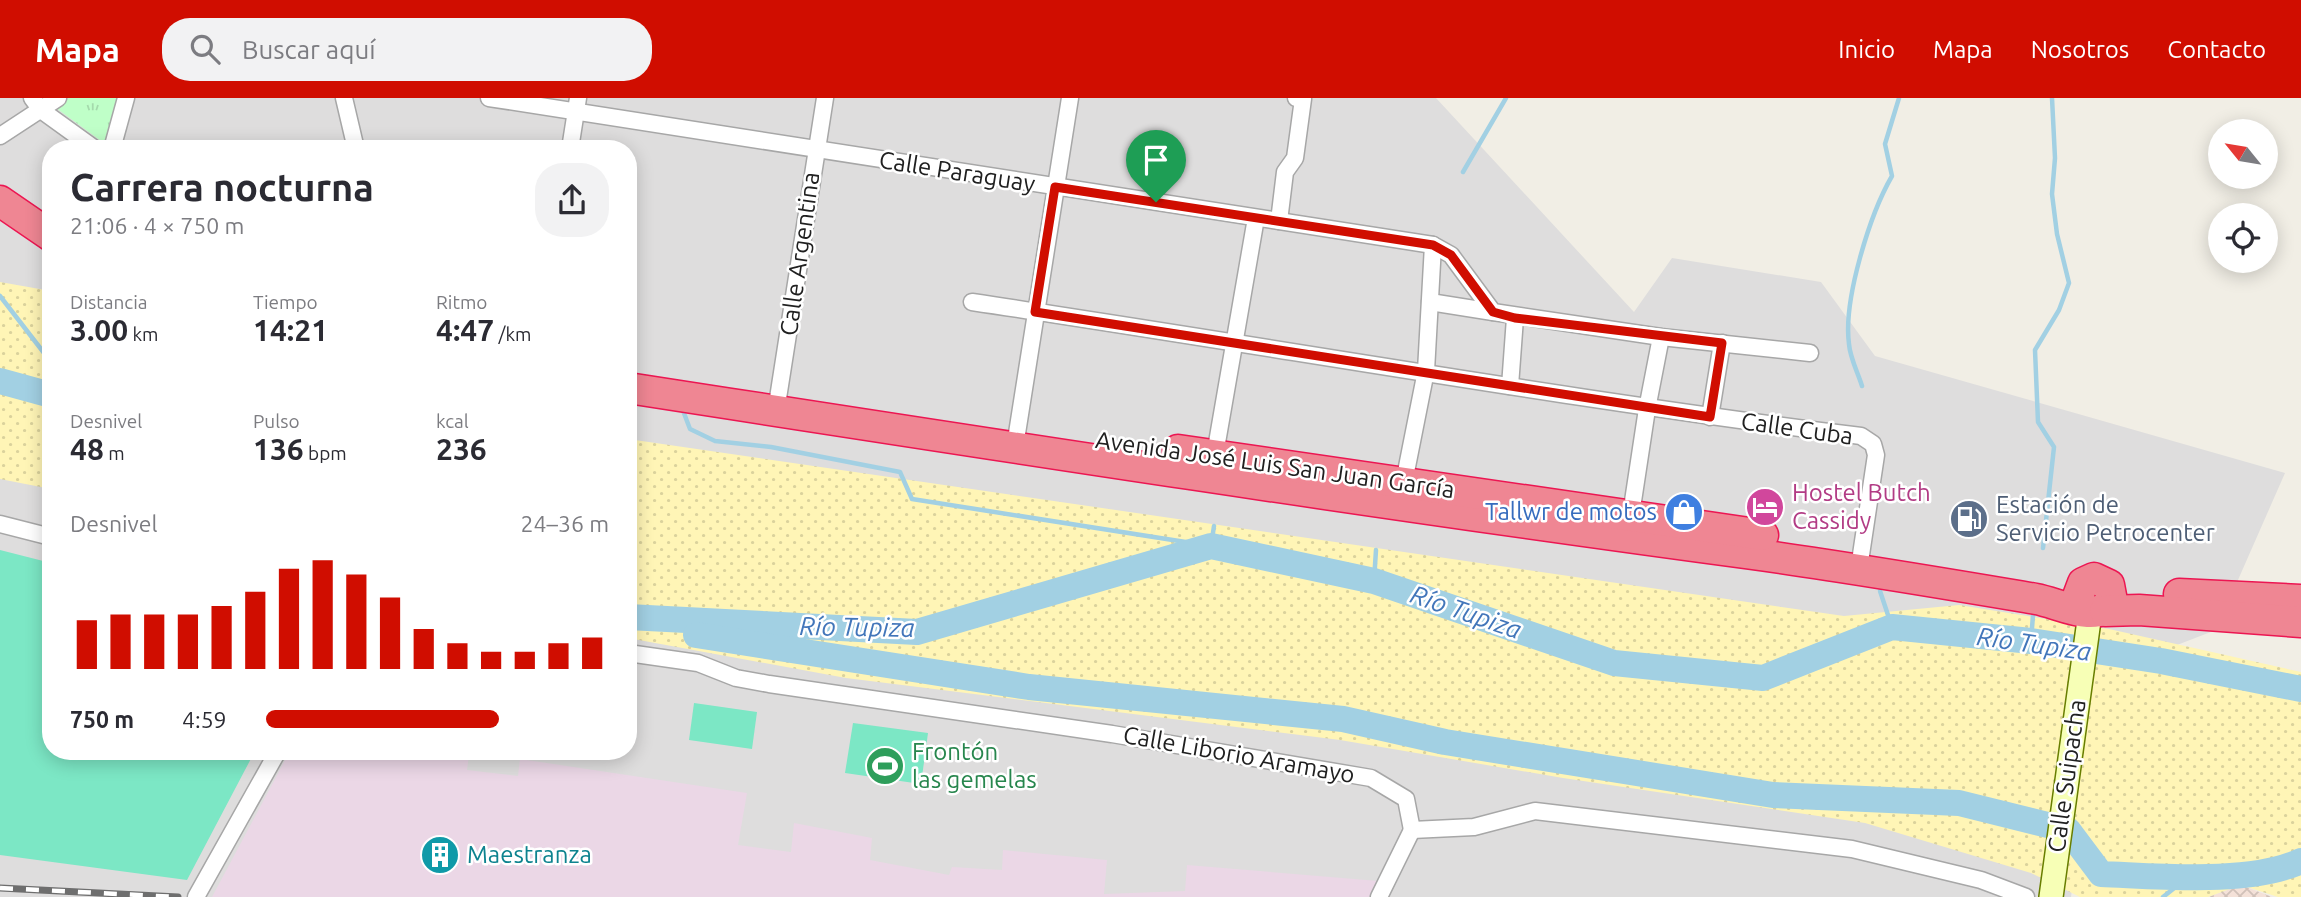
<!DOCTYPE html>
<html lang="es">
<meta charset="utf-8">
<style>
:root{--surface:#fff;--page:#f2f2f3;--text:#2b2b33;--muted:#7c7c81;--accent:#d00d00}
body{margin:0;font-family:Ubuntu,sans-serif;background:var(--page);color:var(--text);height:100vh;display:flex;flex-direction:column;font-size:26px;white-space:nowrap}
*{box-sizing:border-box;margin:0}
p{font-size:23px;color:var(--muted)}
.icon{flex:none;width:38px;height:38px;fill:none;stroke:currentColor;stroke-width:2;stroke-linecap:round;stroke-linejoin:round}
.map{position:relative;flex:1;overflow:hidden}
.details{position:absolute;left:42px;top:42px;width:595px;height:620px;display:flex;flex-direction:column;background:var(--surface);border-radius:28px;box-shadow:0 4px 18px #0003}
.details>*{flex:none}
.needle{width:46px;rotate:300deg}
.tools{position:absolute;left:2208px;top:21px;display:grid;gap:14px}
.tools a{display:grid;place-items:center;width:70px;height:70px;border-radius:50%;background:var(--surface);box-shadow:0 4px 18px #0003;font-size:35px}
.pin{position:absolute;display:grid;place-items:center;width:60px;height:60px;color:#fff;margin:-72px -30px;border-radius:50% 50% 50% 0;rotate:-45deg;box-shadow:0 0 7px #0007}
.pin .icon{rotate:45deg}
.round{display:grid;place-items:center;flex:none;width:74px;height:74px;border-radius:28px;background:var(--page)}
.summary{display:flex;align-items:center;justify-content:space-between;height:119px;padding:0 28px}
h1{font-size:38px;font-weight:600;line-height:52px}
.metrics{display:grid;grid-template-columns:repeat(3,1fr);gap:10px;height:119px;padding:7px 28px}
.metrics div{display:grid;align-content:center}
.metrics b{font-size:30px;font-weight:600}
.metrics small{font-size:19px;font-weight:400}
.metrics p{font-size:19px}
.chart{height:196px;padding:14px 28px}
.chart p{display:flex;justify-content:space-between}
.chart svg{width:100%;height:126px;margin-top:7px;stroke:var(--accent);stroke-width:6}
ul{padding:0 28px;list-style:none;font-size:23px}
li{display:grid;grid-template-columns:112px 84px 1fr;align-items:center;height:52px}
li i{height:18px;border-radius:9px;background:var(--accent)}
header{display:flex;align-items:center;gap:42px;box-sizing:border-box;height:98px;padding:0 35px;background:var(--accent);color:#fff}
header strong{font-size:33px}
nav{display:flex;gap:38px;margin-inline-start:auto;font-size:24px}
.search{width:490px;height:63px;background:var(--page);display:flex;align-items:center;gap:18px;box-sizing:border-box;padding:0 24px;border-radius:28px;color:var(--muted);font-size:26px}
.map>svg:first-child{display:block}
.residential{fill:#dedddd;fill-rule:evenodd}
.industrial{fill:#ebd7e6}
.military{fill:url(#military-cross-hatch)}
.sand{fill:url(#sand-dots)}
.park{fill:url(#park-tufts)}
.pitch{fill:#7ce7c5}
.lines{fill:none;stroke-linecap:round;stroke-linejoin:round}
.stream{stroke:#a2d0e3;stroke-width:4.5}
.river{stroke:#a2d0e3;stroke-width:26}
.street-casing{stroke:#a7a7a7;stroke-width:19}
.secondary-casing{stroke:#687e00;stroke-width:26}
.highway-casing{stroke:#ec1652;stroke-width:33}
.street{stroke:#fff;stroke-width:16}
.secondary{stroke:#f7ffb6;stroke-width:23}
.highway{stroke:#ef8693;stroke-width:30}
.rail-casing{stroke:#6e6e6e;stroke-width:7}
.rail{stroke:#fff;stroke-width:4.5;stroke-dasharray:13;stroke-linecap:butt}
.route-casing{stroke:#fff;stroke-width:14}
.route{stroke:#d00d00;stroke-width:9}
.labels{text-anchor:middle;stroke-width:5;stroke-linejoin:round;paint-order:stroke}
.street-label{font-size:24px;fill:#202020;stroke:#fff}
.hotel-label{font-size:24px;fill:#b23c85;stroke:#fff;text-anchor:start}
.service-label{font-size:24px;fill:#4e5e75;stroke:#fff;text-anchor:start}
.shop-label{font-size:24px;fill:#366cbe;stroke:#fff;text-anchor:end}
.leisure-label{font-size:24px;fill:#27864d;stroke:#fff;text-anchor:start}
.culture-label{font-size:24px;fill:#0d838f;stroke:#fff;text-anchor:start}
.water-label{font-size:26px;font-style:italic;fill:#4276ba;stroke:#fff}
</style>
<header>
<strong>Mapa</strong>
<div class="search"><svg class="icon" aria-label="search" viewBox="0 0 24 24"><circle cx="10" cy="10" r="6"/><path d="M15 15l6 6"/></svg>Buscar aquí</div>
<nav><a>Inicio</a><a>Mapa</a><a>Nosotros</a><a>Contacto</a></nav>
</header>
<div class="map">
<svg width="2301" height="799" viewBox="0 0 2301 799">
<defs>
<pattern id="military-cross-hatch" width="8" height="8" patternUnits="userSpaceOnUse" patternTransform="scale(1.75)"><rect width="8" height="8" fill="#f4e1d8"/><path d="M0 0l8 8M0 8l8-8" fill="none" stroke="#d1c1b9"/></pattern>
<pattern id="sand-dots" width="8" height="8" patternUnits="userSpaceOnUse" patternTransform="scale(1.75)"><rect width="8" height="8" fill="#fff5b6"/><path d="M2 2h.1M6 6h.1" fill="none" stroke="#dad29c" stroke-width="1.8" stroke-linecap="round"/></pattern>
<pattern id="park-tufts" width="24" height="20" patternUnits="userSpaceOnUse" patternTransform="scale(1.75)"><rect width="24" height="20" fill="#bfffc8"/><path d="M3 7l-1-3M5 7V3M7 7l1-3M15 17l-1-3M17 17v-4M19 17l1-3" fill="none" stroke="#a4daac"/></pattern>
</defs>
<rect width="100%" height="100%" fill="#f1eee5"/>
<path class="residential" d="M0 0H1436L1634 214 1672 160 1821 184 1875 258 2285 375 2216 532 2099 577 2071 799H0ZM51 51H628V653H51Z"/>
<polygon class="industrial" points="290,653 424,653 469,658 467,672 518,678 520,661 747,695 738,747 791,754 794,725 872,740 870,762 949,777 952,769 1002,772 1003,752 1107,762 1104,796 1185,793 1187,767 1378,783 1369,799 212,799"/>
<polygon class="military" points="2241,787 2272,799 2208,799"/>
<g class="sand">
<polygon points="0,184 51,193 51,391 0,381"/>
<polygon points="628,341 1844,518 1959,507 2109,531 2301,574 2301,799 2278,799 2241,787 2208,799 2080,799 2031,775 1865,725 1563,680 1340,642 846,580 628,540"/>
</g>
<polygon class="park" points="69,0 119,0 105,46 56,10"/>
<g class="pitch">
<polygon points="0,452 51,465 51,653 255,653 187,782 0,757"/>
<polygon points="694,605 757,614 752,651 689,642"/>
<polygon points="853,625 928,635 921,686 845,675"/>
</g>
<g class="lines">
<g class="stream">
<polyline points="1463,74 1506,0"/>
<polyline points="0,198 51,264"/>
<path d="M1862 288C1858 275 1850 260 1849 246 1843 202 1870 116 1892 78L1885 46 1899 0"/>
<polyline points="682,310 690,331 715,343 771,349 900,374 912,401 1211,448 1214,428"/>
<polyline points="2043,450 2054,349 2038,324 2035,252 2059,212 2069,185 2057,136 2052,96 2055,60 2052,0"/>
<polyline points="1374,483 1376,452"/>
<polyline points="1880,493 1892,529"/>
<polyline points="2031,543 2033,517"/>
<polyline points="2163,799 2187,780"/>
</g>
<g class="river">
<polyline points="0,283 51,297"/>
<polyline points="628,519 917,534 1211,448 1374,483 1614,565 1763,580 1892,529 2031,543 2161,563 2301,591"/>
<path d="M696 537 1029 589 1343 621 1445 644 1773 697 1959 705 2068 732 2101 776C2158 778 2250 787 2301 763"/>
</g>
<defs>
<g id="street">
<polyline points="32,0 41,12 95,51"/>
<polyline points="344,0 356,51"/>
<polyline points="489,0 1433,147 1451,157 1493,214 1661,239 1810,255"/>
<polyline points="0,38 58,0"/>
<polyline points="112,51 126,0"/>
<polyline points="570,51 578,0"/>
<polyline points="1279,123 1285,74 1295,60 1303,1 1296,0"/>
<path d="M972 204C1269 248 1564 301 1861 338L1873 346 1876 357 1859 470"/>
<polyline points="1430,204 1493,214"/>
<polyline points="1510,288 1515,220"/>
<polyline points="776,313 825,0"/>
<polyline points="1710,319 1722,245"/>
<polyline points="1015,348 1070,0"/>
<polyline points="1214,362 1256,120"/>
<polyline points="1403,389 1426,273 1433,147"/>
<polyline points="1630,423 1647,311 1661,239"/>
<polyline points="0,426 51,439"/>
<polyline points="628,555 698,565 736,580 769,586 1112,636 1371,680 1406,701 1412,732 1474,729 1535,713 1852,751 1981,782 2026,799"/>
<polyline points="196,799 278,653"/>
<polyline points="1379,799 1412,732"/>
</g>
<polyline id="secondary" points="2051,799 2090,515"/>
<g id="highway">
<polyline points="0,103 51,138"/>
<path d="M628 290C1002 348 1377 406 1752 456 1847 469 1941 485 2036 501 2059 505 2097 527 2112 503L2109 487 2094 480 2083 485 2077 501 2083 511"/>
<polyline points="1178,352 1763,437"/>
<polyline points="2179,496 2301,502"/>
<polyline points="2105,513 2139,512 2301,524"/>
</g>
</defs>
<use href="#street" class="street-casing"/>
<use href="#secondary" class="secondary-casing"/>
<use href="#highway" class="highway-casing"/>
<use href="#street" class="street"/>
<use href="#secondary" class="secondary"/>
<use href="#highway" class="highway"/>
<defs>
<polyline id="rail" points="0,790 178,799"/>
</defs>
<use href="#rail" class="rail-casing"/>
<use href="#rail" class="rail"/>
</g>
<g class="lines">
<defs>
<polygon id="route" points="1055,89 1433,147 1451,157 1493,214 1515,220 1722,245 1710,319 1035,214"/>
</defs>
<use href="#route" class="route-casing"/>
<use href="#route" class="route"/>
</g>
<defs>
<symbol id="hotel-disc" viewBox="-11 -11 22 22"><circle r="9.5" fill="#d1479c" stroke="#fff"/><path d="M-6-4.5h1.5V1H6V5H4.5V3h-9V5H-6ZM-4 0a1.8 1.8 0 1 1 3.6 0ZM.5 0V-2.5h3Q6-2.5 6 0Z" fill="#fff"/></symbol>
<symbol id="shop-disc" viewBox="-11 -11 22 22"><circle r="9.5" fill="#3f7fe0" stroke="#fff"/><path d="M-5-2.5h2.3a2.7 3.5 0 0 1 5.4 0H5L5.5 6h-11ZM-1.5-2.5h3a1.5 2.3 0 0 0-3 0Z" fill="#fff"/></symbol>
<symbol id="fuel-disc" viewBox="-11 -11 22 22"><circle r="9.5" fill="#5c6f8a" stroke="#fff"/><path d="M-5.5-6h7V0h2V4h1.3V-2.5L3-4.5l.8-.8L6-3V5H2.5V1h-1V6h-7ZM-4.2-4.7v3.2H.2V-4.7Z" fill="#fff"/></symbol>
<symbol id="stadium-disc" viewBox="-11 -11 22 22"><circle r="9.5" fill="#2e9e5b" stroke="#fff"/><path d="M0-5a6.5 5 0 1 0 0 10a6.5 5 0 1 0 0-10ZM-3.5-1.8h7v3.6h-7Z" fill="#fff"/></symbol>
<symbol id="building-disc" viewBox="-11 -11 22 22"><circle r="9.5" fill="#0f9aa8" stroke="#fff"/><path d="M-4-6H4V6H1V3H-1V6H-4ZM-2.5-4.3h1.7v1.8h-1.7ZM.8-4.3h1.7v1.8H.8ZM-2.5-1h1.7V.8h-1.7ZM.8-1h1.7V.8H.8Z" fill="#fff"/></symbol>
</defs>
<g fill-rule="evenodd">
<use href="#hotel-disc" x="1743" y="387" width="44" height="44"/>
<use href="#shop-disc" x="1662" y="392" width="44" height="44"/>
<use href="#fuel-disc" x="1947" y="399" width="44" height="44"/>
<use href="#stadium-disc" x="863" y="646" width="44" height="44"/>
<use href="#building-disc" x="418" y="735" width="44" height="44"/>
</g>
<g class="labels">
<g class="street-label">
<text transform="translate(957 74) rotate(9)" y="8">Calle Paraguay</text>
<text transform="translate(800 156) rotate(-82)" y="8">Calle Argentina</text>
<text transform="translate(1797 331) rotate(8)" y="8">Calle Cuba</text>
<text transform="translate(1275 367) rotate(8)" y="8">Avenida José Luis San Juan García</text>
<text transform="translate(1239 657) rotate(10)" y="8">Calle Liborio Aramayo</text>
<text transform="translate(2067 678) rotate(-82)" y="8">Calle Suipacha</text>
</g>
<g class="hotel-label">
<text x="1792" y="403">Hostel Butch<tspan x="1792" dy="28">Cassidy</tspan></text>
</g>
<g class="service-label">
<text x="1996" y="415">Estación de<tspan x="1996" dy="28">Servicio Petrocenter</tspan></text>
</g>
<g class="shop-label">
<text x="1657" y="422">Tallwr de motos</text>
</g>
<g class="leisure-label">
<text x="912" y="662">Frontón<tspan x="912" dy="28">las gemelas</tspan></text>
</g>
<g class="culture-label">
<text x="467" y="765">Maestranza</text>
</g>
<g class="water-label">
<text transform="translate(1466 514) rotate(19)" y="9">Río Tupiza</text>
<text transform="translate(857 529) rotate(1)" y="9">Río Tupiza</text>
<text transform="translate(2034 546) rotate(8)" y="9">Río Tupiza</text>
</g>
</g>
</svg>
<div class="tools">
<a><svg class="needle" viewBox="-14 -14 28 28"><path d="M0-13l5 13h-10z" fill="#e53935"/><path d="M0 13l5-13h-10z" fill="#7c7c81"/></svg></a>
<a><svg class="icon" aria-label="locate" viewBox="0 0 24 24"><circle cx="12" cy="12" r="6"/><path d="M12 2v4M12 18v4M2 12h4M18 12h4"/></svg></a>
</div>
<div class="pin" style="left:1156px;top:104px;background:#1e9e55"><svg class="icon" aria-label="arrive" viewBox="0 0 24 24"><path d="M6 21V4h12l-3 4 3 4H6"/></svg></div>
<section class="details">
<div class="summary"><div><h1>Carrera nocturna</h1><p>21:06 · 4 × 750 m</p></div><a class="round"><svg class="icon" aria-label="share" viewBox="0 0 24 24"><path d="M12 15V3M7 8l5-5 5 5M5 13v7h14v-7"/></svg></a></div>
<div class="metrics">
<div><p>Distancia</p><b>3.00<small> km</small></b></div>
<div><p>Tiempo</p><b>14:21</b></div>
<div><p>Ritmo</p><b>4:47<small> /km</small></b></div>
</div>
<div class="metrics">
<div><p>Desnivel</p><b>48<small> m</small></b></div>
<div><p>Pulso</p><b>136<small> bpm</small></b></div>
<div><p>kcal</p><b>236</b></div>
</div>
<div class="chart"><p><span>Desnivel</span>24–36 m</p>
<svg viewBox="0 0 160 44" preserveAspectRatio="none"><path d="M5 44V27M15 44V25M25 44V25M35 44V25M45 44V22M55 44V17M65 44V9M75 44V6M85 44V11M95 44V19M105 44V30M115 44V35M125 44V38M135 44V38M145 44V35M155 44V33"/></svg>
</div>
<ul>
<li><b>750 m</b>4:59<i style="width:68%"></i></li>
</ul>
</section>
</div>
